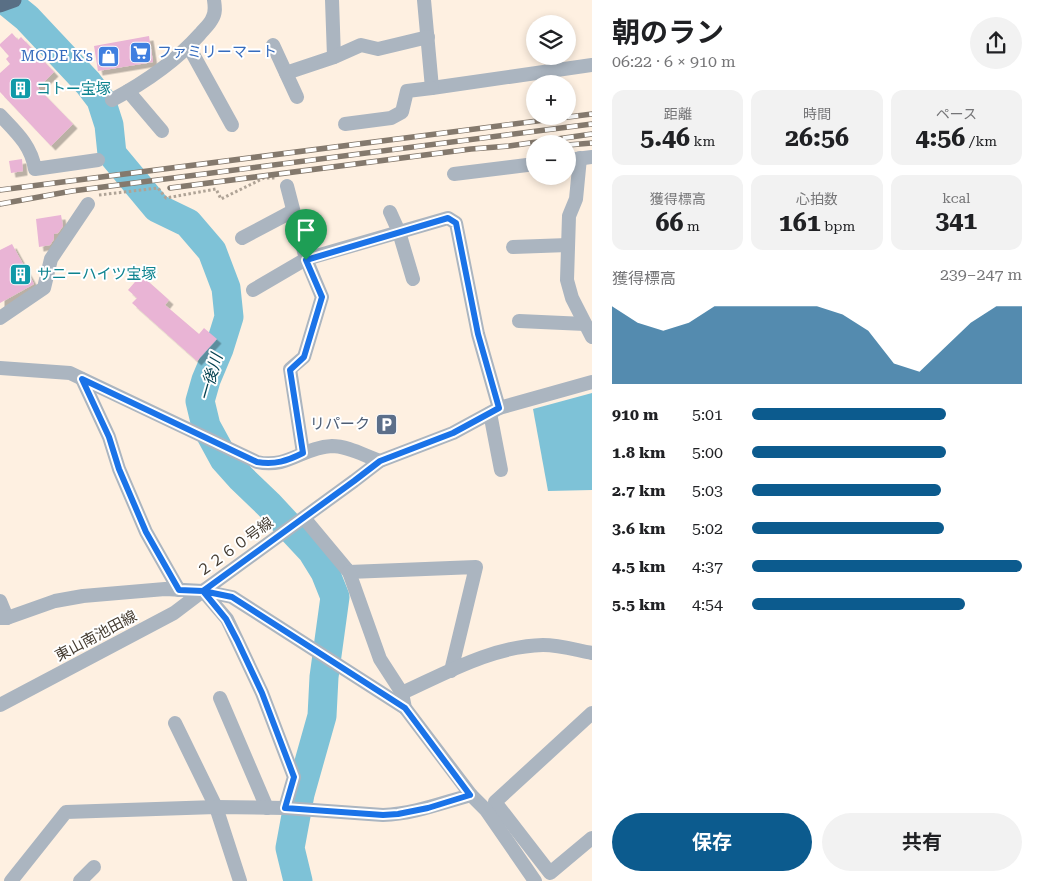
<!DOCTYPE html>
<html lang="ja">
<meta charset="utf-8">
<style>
:root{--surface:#fff;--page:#f2f2f2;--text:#202124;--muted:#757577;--accent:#0c5b8e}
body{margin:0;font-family:"Roboto Serif","Noto Sans JP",serif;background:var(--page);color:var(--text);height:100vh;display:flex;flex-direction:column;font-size:19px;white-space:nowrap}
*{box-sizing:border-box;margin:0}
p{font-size:16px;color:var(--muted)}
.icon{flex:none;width:28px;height:28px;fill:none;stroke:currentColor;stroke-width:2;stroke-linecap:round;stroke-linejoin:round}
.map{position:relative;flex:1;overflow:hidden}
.drawer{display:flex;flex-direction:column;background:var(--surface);width:450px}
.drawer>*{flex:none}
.fabs{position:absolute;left:526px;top:15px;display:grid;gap:10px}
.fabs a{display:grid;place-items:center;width:50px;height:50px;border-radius:50%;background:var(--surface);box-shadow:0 2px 8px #0003;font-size:25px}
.pin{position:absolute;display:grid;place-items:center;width:42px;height:42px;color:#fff;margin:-51px -21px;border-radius:50% 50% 50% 0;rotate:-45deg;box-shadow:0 0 5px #0007}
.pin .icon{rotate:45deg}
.round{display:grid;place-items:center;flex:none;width:52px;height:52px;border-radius:26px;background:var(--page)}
.summary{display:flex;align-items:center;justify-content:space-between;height:85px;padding:0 20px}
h1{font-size:28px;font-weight:700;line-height:38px}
.metrics{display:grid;grid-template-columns:repeat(3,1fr);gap:8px;height:85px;padding:5px 20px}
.metrics div{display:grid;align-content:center;border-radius:12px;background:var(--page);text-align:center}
.metrics b{font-size:25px;font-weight:700}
.metrics small{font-size:14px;font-weight:400}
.metrics p{font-size:14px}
.chart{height:140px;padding:10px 20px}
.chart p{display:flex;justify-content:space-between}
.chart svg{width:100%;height:90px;margin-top:5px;fill:var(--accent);opacity:.7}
.action{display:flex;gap:10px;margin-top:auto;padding:10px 20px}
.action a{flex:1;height:58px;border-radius:30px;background:var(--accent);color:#fff;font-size:20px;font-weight:700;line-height:58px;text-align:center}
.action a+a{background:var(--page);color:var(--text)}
ul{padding:0 20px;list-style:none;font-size:16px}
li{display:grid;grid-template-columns:80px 60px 1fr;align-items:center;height:38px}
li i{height:12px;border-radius:6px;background:var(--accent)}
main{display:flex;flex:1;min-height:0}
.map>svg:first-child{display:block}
.water{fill:#7ec2d7}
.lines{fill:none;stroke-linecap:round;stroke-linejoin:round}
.river{stroke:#7ec2d7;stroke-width:29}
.building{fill:#e9b4d5;filter:url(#shadow)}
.path{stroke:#afa396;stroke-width:3;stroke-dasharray:2.5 2.5;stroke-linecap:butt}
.street{stroke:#abb5c0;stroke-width:14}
.highway{stroke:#596f85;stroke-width:15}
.rail-casing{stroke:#84796d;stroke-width:5.5}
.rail{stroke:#fff;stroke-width:4;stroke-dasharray:11;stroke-linecap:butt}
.route-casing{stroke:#fff;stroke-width:10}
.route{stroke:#1a73e8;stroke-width:6}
.labels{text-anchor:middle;stroke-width:4;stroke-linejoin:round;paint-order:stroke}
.shop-label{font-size:15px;fill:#366cbe;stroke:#fff;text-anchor:start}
.culture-label{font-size:15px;fill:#0d838f;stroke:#fff;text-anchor:start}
.service-label{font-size:15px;fill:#4e5e75;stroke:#fff;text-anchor:end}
.street-label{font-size:15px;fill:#443b30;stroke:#fff}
.water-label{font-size:16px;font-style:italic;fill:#003f4e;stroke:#fff}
</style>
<main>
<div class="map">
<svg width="592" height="881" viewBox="0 0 592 881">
<defs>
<filter id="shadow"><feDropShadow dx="4.5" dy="4.5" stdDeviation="0" flood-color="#0004"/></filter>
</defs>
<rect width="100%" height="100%" fill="#fef0e1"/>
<polygon class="water" points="592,393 592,490 548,491 533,409"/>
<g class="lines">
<polyline class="river" points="5,0 27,18 88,83 101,100 109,125 112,154 157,208 188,223 212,251 226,288 229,317 219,349 206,380 200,401 206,426 224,459 241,478 269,505 312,551 325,572 335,597 324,677 322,716 300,794 290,848 298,881"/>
</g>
<g class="building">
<polygon points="12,33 18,40 21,37 54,72 38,88 73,124 51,146 0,92 0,73 10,64 6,59 9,56 0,46 0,44"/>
<polygon points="149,36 153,62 98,71 94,46"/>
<polygon points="22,159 23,171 11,173 9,161"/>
<polygon points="61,215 63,226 58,233 54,234 54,239 50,245 39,247 36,219"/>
<polygon points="12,244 34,284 0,303 0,250"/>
<polygon points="141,275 169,300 165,305 199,334 204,328 217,339 197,361 132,303 137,298 128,290"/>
</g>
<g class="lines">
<polyline class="path" points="99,195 158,188 166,198 216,189 221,199 264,178 276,178"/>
<g class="street">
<polyline points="332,0 334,57"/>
<polyline points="424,0 432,88 592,65"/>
<polyline points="273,45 297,97"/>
<polyline points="189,47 232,125"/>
<polyline points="286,73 334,57 361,45 378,49 428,37"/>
<polyline points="128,91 162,131"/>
<path d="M112 100C144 83 176 61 200 34 204 29 210 24 212 19 216 13 215 7 214 0"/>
<path d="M0 115C16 132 31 145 35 169L98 160"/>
<polyline points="345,124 391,118 402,112 407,91 432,88"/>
<polyline points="580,158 576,199 569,216 567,280 572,298 592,337"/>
<polyline points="568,160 592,157"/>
<polyline points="454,174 535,164"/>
<polyline points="287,186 306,259 322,297 304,357 290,369 303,453"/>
<polyline points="390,212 399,232 413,279"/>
<polyline points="242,238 293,211"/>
<polyline points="513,247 568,245"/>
<polyline points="253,290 306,259 448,218 456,223 478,334 499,408"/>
<polyline points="0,318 44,288 51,259 88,204"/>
<polyline points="519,321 585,324"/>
<path d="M0 368 70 373 257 462C288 469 303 447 332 446 348 446 365 456 380 461"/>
<polyline points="82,379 109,437 119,469 146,532 179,590"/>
<polyline points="490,413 501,470"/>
<polyline points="304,518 349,572 476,567 451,671"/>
<path d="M349 572 380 659 402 693C446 673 493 646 543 645 559 645 576 650 592 653"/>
<polyline points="203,591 232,597 405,708"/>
<polyline points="0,601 7,618"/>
<polyline points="0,618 7,618 55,601 83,596 165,589 203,591 354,481 380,461 453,433 499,408 592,382"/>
<polyline points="220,698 267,808"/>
<polyline points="0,705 174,613 203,591"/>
<polyline points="592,713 495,802 550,873 592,838"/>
<polyline points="175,723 216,807 240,881"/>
<polyline points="471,795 486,810 535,881"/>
<path d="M285 808 383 815C414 814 441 803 471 795L405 708 402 693"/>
<polyline points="11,881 66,812 216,807 285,808 294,777 262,693 237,640 227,619 203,591"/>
<polyline points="80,881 94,867"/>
</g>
<polyline class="highway" points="0,5 14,0"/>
<defs>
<g id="rail">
<polyline points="568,145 592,143"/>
<polyline points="170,188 471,149 509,146 592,134"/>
<polyline points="0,190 592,114"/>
<polyline points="0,204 72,191 592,124"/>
</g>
</defs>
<use href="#rail" class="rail-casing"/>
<use href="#rail" class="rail"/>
</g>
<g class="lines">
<defs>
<path id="route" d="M306 260 322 297 304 357 290 370 303 453C287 461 275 465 257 462L82 379 109 437 119 469 146 532 179 590 203 591 232 597 405 708 470 795 428 808 398 814 383 815 285 808 294 777 262 693 237 640 226 619 203 591 354 481 380 461 453 433 499 408 478 334 456 223 448 218 306 260"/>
</defs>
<use href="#route" class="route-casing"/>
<use href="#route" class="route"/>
</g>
<defs>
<symbol id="supermarket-square" viewBox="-11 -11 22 22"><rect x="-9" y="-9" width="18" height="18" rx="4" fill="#3f7fe0" stroke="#fff"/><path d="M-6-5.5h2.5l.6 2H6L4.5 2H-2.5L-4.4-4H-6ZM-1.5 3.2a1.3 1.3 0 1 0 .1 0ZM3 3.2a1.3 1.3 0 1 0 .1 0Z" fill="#fff"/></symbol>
<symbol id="shop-square" viewBox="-11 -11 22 22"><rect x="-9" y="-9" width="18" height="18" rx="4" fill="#3f7fe0" stroke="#fff"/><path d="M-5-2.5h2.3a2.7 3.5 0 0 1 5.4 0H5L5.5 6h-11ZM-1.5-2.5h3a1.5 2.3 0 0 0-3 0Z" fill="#fff"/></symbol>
<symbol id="building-square" viewBox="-11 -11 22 22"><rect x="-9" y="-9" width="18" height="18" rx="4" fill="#0f9aa8" stroke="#fff"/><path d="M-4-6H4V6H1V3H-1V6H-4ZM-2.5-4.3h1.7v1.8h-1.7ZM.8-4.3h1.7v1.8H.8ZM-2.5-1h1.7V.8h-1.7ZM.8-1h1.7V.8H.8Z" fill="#fff"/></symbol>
<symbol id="parking-square" viewBox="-11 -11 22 22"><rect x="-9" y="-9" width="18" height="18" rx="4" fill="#5c6f8a" stroke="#fff"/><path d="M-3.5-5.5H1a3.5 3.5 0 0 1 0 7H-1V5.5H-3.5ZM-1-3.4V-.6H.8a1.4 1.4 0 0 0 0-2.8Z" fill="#fff"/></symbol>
</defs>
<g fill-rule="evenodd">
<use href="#supermarket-square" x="128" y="40" width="25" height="25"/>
<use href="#shop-square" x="96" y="44" width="25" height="25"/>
<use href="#building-square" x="8" y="76" width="25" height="25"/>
<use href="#building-square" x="8" y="262" width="25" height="25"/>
<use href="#parking-square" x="374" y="412" width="25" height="25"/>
</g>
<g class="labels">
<g class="shop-label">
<text x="157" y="57">ファミリーマート</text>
<text x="93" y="61" text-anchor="end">MODE K's</text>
</g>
<g class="culture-label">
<text x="36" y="94">コトー宝塚</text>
<text x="37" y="279">サニーハイツ宝塚</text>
</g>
<g class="service-label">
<text x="370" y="429">リパーク</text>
</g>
<g class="street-label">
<text transform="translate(235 547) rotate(-36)" y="5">２２６０号線</text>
<text transform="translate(96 636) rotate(-28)" y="5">東山南池田線</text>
</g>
<g class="water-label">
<text transform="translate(210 377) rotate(-74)" y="6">一後川</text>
</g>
</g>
</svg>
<div class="fabs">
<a><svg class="icon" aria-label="layers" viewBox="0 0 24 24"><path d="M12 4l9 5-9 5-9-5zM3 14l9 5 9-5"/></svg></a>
<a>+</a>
<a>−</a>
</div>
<div class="pin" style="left:306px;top:260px;background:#1e9e55"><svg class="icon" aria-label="arrive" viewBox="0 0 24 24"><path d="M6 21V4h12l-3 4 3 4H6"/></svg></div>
</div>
<section class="drawer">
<div class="summary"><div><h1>朝のラン</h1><p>06:22 · 6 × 910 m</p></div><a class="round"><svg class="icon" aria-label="share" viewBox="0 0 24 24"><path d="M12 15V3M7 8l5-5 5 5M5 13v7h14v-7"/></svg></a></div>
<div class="metrics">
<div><p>距離</p><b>5.46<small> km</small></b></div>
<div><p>時間</p><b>26:56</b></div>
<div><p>ペース</p><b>4:56<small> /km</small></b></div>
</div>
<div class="metrics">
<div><p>獲得標高</p><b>66<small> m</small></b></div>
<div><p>心拍数</p><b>161<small> bpm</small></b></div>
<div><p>kcal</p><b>341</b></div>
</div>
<div class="chart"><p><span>獲得標高</span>239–247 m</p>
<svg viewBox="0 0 160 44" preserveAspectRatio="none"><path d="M0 44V6L10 14L20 18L30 14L40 6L50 6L60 6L70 6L80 6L90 10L100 18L110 34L120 38L130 26L140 14L150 6L160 6V44z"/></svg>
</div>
<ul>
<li><b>910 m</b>5:01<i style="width:72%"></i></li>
<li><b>1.8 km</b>5:00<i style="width:72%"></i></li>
<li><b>2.7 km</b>5:03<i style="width:70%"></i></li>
<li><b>3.6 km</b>5:02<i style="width:71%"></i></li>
<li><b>4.5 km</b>4:37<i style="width:100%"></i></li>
<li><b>5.5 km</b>4:54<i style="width:79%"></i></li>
</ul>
<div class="action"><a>保存</a><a>共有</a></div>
</section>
</main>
